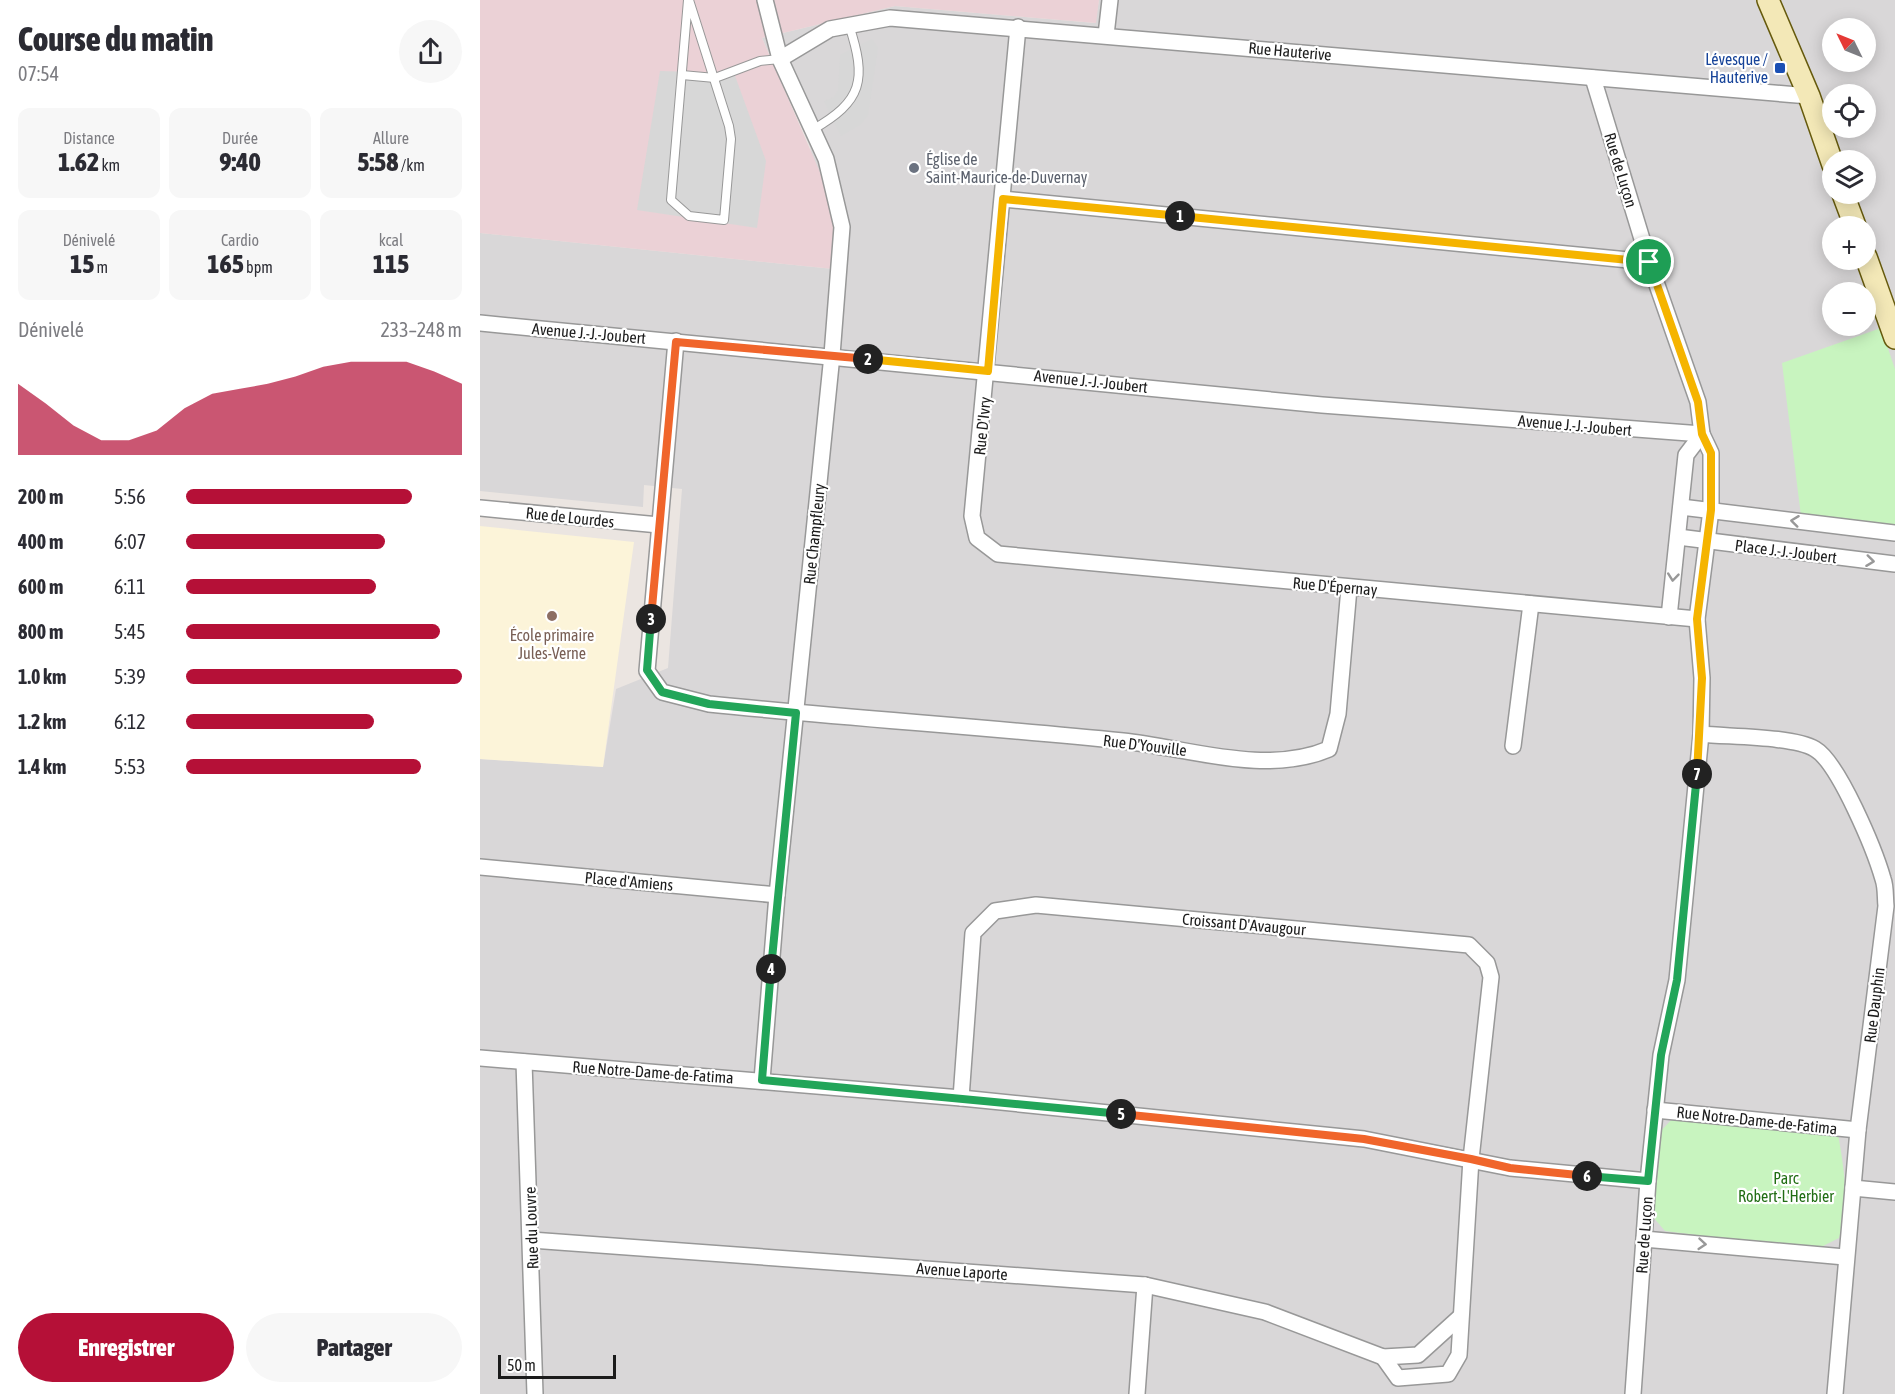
<!DOCTYPE html>
<html lang="fr">
<meta charset="utf-8">
<style>
:root{--surface:#fff;--page:#f7f7f7;--text:#2b2b33;--muted:#7c7c81;--accent:#b51037}
body{margin:0;font-family:"Asap Condensed",sans-serif;background:var(--page);color:var(--text);height:100vh;display:flex;flex-direction:column;font-size:22px;white-space:nowrap}
*{box-sizing:border-box;margin:0}
p{font-size:20px;color:var(--muted)}
.icon{flex:none;width:33px;height:33px;fill:none;stroke:currentColor;stroke-width:2;stroke-linecap:round;stroke-linejoin:round}
.map{position:relative;flex:1;overflow:hidden}
.details{display:flex;flex-direction:column;background:var(--surface);width:480px}
.details>*{flex:none}
.needle{width:39px;rotate:313deg}
.tools{position:absolute;left:1342px;top:18px;display:grid;gap:12px}
.tools a{display:grid;place-items:center;width:54px;height:54px;border-radius:50%;background:var(--surface);box-shadow:0 3px 15px #0003;font-size:30px}
.scale{position:absolute;left:18px;bottom:15px;width:118px;box-sizing:border-box;padding-left:6px;border:3px solid #1b1b1b;border-top:0;font-size:16px;line-height:21px;white-space:nowrap;color:#1b1b1b;-webkit-text-stroke:4px #fff;paint-order:stroke}
.pin{position:absolute;display:grid;place-items:center;width:51px;height:51px;color:#fff;margin:-26px;border:3px solid #fff;border-radius:50%;box-shadow:0 2px 6px #0007}
.km{position:absolute;width:30px;height:30px;margin:-15px;border-radius:50%;background:#222;color:#fff;font-size:16px;line-height:30px;text-align:center}
.round{display:grid;place-items:center;flex:none;width:63px;height:63px;border-radius:32px;background:var(--page)}
.headline{display:flex;align-items:center;justify-content:space-between;height:102px;padding:0 18px}
h1{font-size:33px;font-weight:800;line-height:45px}
.metrics{display:grid;grid-template-columns:repeat(3,1fr);gap:9px;height:102px;padding:6px 18px}
.metrics div{display:grid;align-content:center;border-radius:12px;background:var(--page);text-align:center}
.metrics b{font-size:26px;font-weight:800}
.metrics small{font-size:16px;font-weight:400}
.metrics p{font-size:16px}
.chart{height:168px;padding:12px 18px}
.chart p{display:flex;justify-content:space-between}
.chart svg{width:100%;height:108px;margin-top:6px;fill:var(--accent);opacity:.7}
.action{display:flex;gap:12px;margin-top:auto;padding:12px 18px}
.action a{flex:1;height:69px;border-radius:36px;background:var(--accent);color:#fff;font-size:24px;font-weight:800;line-height:69px;text-align:center}
.action a+a{background:var(--page);color:var(--text)}
ul{padding:0 18px;list-style:none;font-size:20px}
li{display:grid;grid-template-columns:96px 72px 1fr;align-items:center;height:45px}
li i{height:15px;border-radius:8px;background:var(--accent)}
main{display:flex;flex:1;min-height:0}
.map>svg:first-child{display:block}
.residential{fill:#d9d7d8;fill-rule:evenodd}
.commercial{fill:#ebd1d6}
.education{fill:#fcf4d9}
.park{fill:#c8f4bf}
.parking{fill:#d7d7d7}
.lines{fill:none;stroke-linecap:round;stroke-linejoin:round}
.lane-casing{stroke:#989898;stroke-width:10}
.street-casing{stroke:#989898;stroke-width:18}
.secondary-casing{stroke:#665a0d;stroke-width:24}
.lane{stroke:#fff;stroke-width:8}
.street{stroke:#fff;stroke-width:15}
.secondary{stroke:#f3e8b7;stroke-width:21}
.oneway{stroke:#989898}
.split-1-casing{stroke:#fff;stroke-width:12}
.split-2-casing{stroke:#fff;stroke-width:12}
.split-3-casing{stroke:#fff;stroke-width:12}
.split-4-casing{stroke:#fff;stroke-width:12}
.split-5-casing{stroke:#fff;stroke-width:12}
.split-6-casing{stroke:#fff;stroke-width:12}
.split-7-casing{stroke:#fff;stroke-width:12}
.split-8-casing{stroke:#fff;stroke-width:12}
.split-1{stroke:#f5b400;stroke-width:8}
.split-2{stroke:#f5b400;stroke-width:8}
.split-3{stroke:#f0652b;stroke-width:8}
.split-4{stroke:#22a559;stroke-width:8}
.split-5{stroke:#22a559;stroke-width:8}
.split-6{stroke:#f0652b;stroke-width:8}
.split-7{stroke:#22a559;stroke-width:8}
.split-8{stroke:#f5b400;stroke-width:8}
.transit-dot{fill:#1a4fb4;stroke:#fff;stroke-width:2}
.worship-dot{fill:#6b7280;stroke:#fff;stroke-width:2}
.education-dot{fill:#8d6e63;stroke:#fff;stroke-width:2}
.labels{text-anchor:middle;stroke-width:4.5;stroke-linejoin:round;paint-order:stroke}
.street-label{font-size:16px;fill:#1b1b1b;stroke:#fff}
.transit-label{font-size:16px;fill:#164399;stroke:#fff;text-anchor:end}
.worship-label{font-size:16px;fill:#5b616d;stroke:#fff;text-anchor:start}
.education-label{font-size:16px;fill:#785e54;stroke:#fff}
.park-label{font-size:16px;fill:#216d14;stroke:#fff}
</style>
<main>
<section class="details">
<div class="headline"><div><h1>Course du matin</h1><p>07:54</p></div><a class="round"><svg class="icon" aria-label="share" viewBox="0 0 24 24"><path d="M12 15V3M7 8l5-5 5 5M5 13v7h14v-7"/></svg></a></div>
<div class="metrics">
<div><p>Distance</p><b>1.62<small> km</small></b></div>
<div><p>Durée</p><b>9:40</b></div>
<div><p>Allure</p><b>5:58<small> /km</small></b></div>
</div>
<div class="metrics">
<div><p>Dénivelé</p><b>15<small> m</small></b></div>
<div><p>Cardio</p><b>165<small> bpm</small></b></div>
<div><p>kcal</p><b>115</b></div>
</div>
<div class="chart"><p><span>Dénivelé</span>233–248 m</p>
<svg viewBox="0 0 160 44" preserveAspectRatio="none"><path d="M0 44V15L10 23L20 32L30 38L40 38L50 34L60 25L70 19L80 17L90 15L100 12L110 8L120 6L130 6L140 6L150 10L160 15V44z"/></svg>
</div>
<ul>
<li><b>200 m</b>5:56<i style="width:82%"></i></li>
<li><b>400 m</b>6:07<i style="width:72%"></i></li>
<li><b>600 m</b>6:11<i style="width:69%"></i></li>
<li><b>800 m</b>5:45<i style="width:92%"></i></li>
<li><b>1.0 km</b>5:39<i style="width:100%"></i></li>
<li><b>1.2 km</b>6:12<i style="width:68%"></i></li>
<li><b>1.4 km</b>5:53<i style="width:85%"></i></li>
</ul>
<div class="action"><a>Enregistrer</a><a>Partager</a></div>
</section>
<div class="map">
<svg width="1415" height="1394" viewBox="0 0 1415 1394">
<rect width="100%" height="100%" fill="#ebe5e1"/>
<path class="residential" d="M619 0H1415V1394H0V759L123 767 136 689 188 668 202 489 164 485 163 507 0 491V233L354 269 330 147 282 38 415 6 615 23ZM1353 28H1386V62H1353ZM1353 94H1386V128H1353ZM1353 160H1386V194H1353ZM1353 226H1386V260H1353ZM1353 292H1386V326H1353Z"/>
<polygon class="commercial" points="0,0 619,0 616,23 415,6 282,38 345,184 354,219 354,269 0,233"/>
<polygon class="education" points="0,526 154,542 123,767 0,759"/>
<g class="park">
<polygon points="1401,328 1415,369 1415,531 1321,516 1302,363"/>
<path d="M1194 1117 1358 1134C1364 1169 1370 1203 1359 1238L1335 1250 1185 1231 1167 1210 1179 1133Z"/>
</g>
<g class="parking">
<polygon points="392,39 398,48 388,115 380,125 361,136 344,101 354,97 358,90 360,55"/>
<polygon points="180,71 254,73 286,161 277,228 157,210"/>
</g>
<g class="lines">
<defs>
<g id="lane">
<polyline points="208,0 191,200 209,216 244,220 251,139 249,126 209,0"/>
<polyline points="202,75 235,78 280,61 300,59"/>
<path d="M332 130C383 101 387 80 369 25"/>
</g>
<g id="street">
<polyline points="538,27 492,516 497,538 518,554 1217,619"/>
<polyline points="626,35 630,0"/>
<polyline points="300,59 350,29 410,18 1329,96"/>
<polyline points="1113,78 1169,262 1218,402 1222,434 1231,453 1231,510 1217,619 1222,678 1221,734 1197,980 1181,1055 1168,1181 1153,1394"/>
<polyline points="523,199 1169,262"/>
<polyline points="0,323 842,405 1222,434"/>
<path d="M196 341 167 671 182 692 229 704C367 718 505 727 643 741 708 748 786 776 849 749L858 714 869 588"/>
<polyline points="1201,507 1415,533"/>
<polyline points="0,508 179,525"/>
<polyline points="1198,537 1415,564"/>
<polyline points="1189,617 1206,455 1222,434"/>
<path d="M1221 734C1249 737 1313 736 1335 749 1359 763 1395 851 1403 879 1406 887 1405 897 1406 906L1378 1130 1355 1394"/>
<polyline points="1033,746 1051,604"/>
<polyline points="0,867 297,895"/>
<polyline points="0,1058 481,1098 884,1139 1030,1168 1168,1181"/>
<polyline points="44,1062 55,1394"/>
<polyline points="282,1080 297,895 352,355 362,227 346,159 300,59 285,0"/>
<polyline points="481,1098 493,933 515,911 556,905 989,945 1007,963 1011,977 991,1159 979,1355 968,1374 918,1378 903,1357"/>
<polyline points="1175,1110 1378,1130"/>
<polyline points="1373,1188 1415,1192"/>
<polyline points="1164,1239 1365,1257"/>
<polyline points="51,1240 665,1285 785,1312 903,1357 938,1355 980,1317"/>
<polyline points="657,1394 665,1285"/>
</g>
<g id="secondary">
<polyline points="1288,0 1329,96 1353,165"/>
<polyline points="1363,194 1375,226"/>
<polyline points="1386,257 1415,338"/>
</g>
</defs>
<use href="#lane" class="lane-casing"/>
<use href="#street" class="street-casing"/>
<use href="#secondary" class="secondary-casing"/>
<use href="#lane" class="lane"/>
<use href="#street" class="street"/>
<use href="#secondary" class="secondary"/>
</g>
<defs><path id="oneway-chevron" d="M-2-3.5L2.5 0L-2 3.5" fill="none" stroke-width="1.6" stroke-linecap="round" stroke-linejoin="round" transform="scale(1.5)"/></defs>
<g class="oneway">
<use href="#oneway-chevron" transform="translate(1315 521) rotate(-173)"/>
<use href="#oneway-chevron" transform="translate(1390 561) rotate(7)"/>
<use href="#oneway-chevron" transform="translate(1193 577) rotate(96)"/>
<use href="#oneway-chevron" transform="translate(1222 1244) rotate(5)"/>
</g>
<g class="lines">
<defs>
<polyline id="split-1" points="700,216 1169,262"/>
<polyline id="split-2" points="388,359 508,371 523,199 700,216"/>
<polyline id="split-3" points="171,619 196,342 388,359"/>
<polyline id="split-4" points="171,619 167,670 182,692 229,704 316,713 291,969"/>
<polyline id="split-5" points="291,969 282,1080 641,1114"/>
<polyline id="split-6" points="641,1114 884,1139 991,1159 1030,1168 1107,1176"/>
<polyline id="split-7" points="1107,1176 1168,1181 1181,1055 1197,980 1217,774"/>
<polyline id="split-8" points="1169,262 1218,402 1222,434 1231,453 1231,510 1217,619 1222,678 1217,774"/>
</defs>
<use href="#split-1" class="split-1-casing"/>
<use href="#split-2" class="split-2-casing"/>
<use href="#split-3" class="split-3-casing"/>
<use href="#split-4" class="split-4-casing"/>
<use href="#split-5" class="split-5-casing"/>
<use href="#split-6" class="split-6-casing"/>
<use href="#split-7" class="split-7-casing"/>
<use href="#split-8" class="split-8-casing"/>
<use href="#split-1" class="split-1"/>
<use href="#split-2" class="split-2"/>
<use href="#split-3" class="split-3"/>
<use href="#split-4" class="split-4"/>
<use href="#split-5" class="split-5"/>
<use href="#split-6" class="split-6"/>
<use href="#split-7" class="split-7"/>
<use href="#split-8" class="split-8"/>
</g>
<rect class="transit-dot" x="1294" y="62" width="12" height="12" rx="3"/>
<circle class="worship-dot" cx="434" cy="168" r="6"/>
<circle class="education-dot" cx="72" cy="616" r="6"/>
<g class="labels">
<g class="street-label">
<text transform="translate(810 51) rotate(5)" y="6">Rue Hauterive</text>
<text transform="translate(1141 170) rotate(73)" y="6">Rue de Luçon</text>
<text transform="translate(109 333) rotate(5)" y="6">Avenue J.-J.-Joubert</text>
<text transform="translate(611 381) rotate(6)" y="6">Avenue J.-J.-Joubert</text>
<text transform="translate(1095 425) rotate(5)" y="6">Avenue J.-J.-Joubert</text>
<text transform="translate(502 426) rotate(-84)" y="6">Rue D'Ivry</text>
<text transform="translate(90 517) rotate(6)" y="6">Rue de Lourdes</text>
<text transform="translate(334 534) rotate(-84)" y="6">Rue Champfleury</text>
<text transform="translate(1306 551) rotate(7)" y="6">Place J.-J.-Joubert</text>
<text transform="translate(855 586) rotate(5)" y="6">Rue D'Épernay</text>
<text transform="translate(665 745) rotate(7)" y="6">Rue D'Youville</text>
<text transform="translate(149 881) rotate(5)" y="6">Place d'Amiens</text>
<text transform="translate(764 924) rotate(5)" y="6">Croissant D'Avaugour</text>
<text transform="translate(1394 1005) rotate(-83)" y="6">Rue Dauphin</text>
<text transform="translate(173 1072) rotate(4)" y="6">Rue Notre-Dame-de-Fatima</text>
<text transform="translate(1277 1120) rotate(6)" y="6">Rue Notre-Dame-de-Fatima</text>
<text transform="translate(51 1228) rotate(-92)" y="6">Rue du Louvre</text>
<text transform="translate(1164 1235) rotate(-86)" y="6">Rue de Luçon</text>
<text transform="translate(482 1271) rotate(4)" y="6">Avenue Laporte</text>
</g>
<g class="transit-label">
<text x="1288" y="65">Lévesque /<tspan x="1288" dy="18">Hauterive</tspan></text>
</g>
<g class="worship-label">
<text x="446" y="165">Église de<tspan x="446" dy="18">Saint-Maurice-de-Duvernay</tspan></text>
</g>
<g class="education-label">
<text x="72" y="641">École primaire<tspan x="72" dy="18">Jules-Verne</tspan></text>
</g>
<g class="park-label">
<text x="1306" y="1184">Parc<tspan x="1306" dy="18">Robert-L'Herbier</tspan></text>
</g>
</g>
</svg>
<div class="tools">
<a><svg class="needle" viewBox="-14 -14 28 28"><path d="M0-13l5 13h-10z" fill="#e53935"/><path d="M0 13l5-13h-10z" fill="#7c7c81"/></svg></a>
<a><svg class="icon" aria-label="locate" viewBox="0 0 24 24"><circle cx="12" cy="12" r="6"/><path d="M12 2v4M12 18v4M2 12h4M18 12h4"/></svg></a>
<a><svg class="icon" aria-label="layers" viewBox="0 0 24 24"><path d="M12 4l9 5-9 5-9-5zM3 14l9 5 9-5"/></svg></a>
<a>+</a>
<a>−</a>
</div>
<div class="scale">50 m</div>
<div class="pin" style="left:1169px;top:262px;background:#1e9e55"><svg class="icon" aria-label="arrive" viewBox="0 0 24 24"><path d="M6 21V4h12l-3 4 3 4H6"/></svg></div>
<b class="km" style="left:700px;top:216px">1</b>
<b class="km" style="left:388px;top:359px">2</b>
<b class="km" style="left:171px;top:619px">3</b>
<b class="km" style="left:291px;top:969px">4</b>
<b class="km" style="left:641px;top:1114px">5</b>
<b class="km" style="left:1107px;top:1176px">6</b>
<b class="km" style="left:1217px;top:774px">7</b>
</div>
</main>
